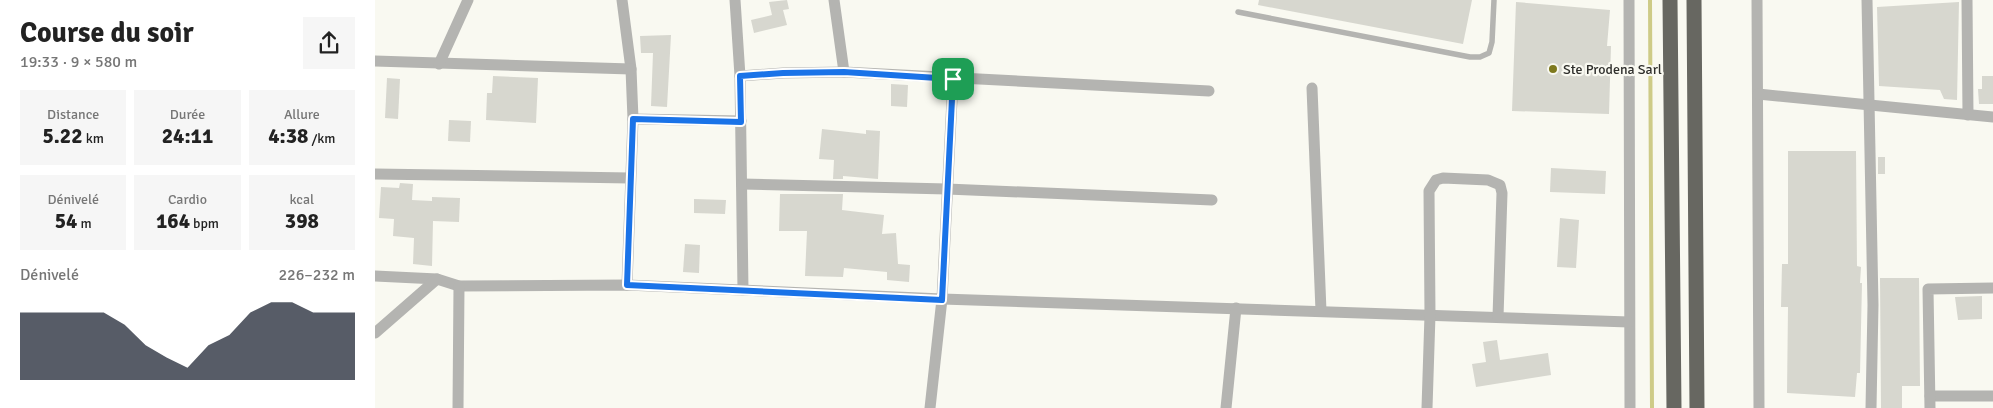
<!DOCTYPE html>
<html lang="fr">
<meta charset="utf-8">
<style>
:root{--surface:#fff;--page:#f6f6f6;--text:#222;--muted:#767676;--accent:#111827}
body{margin:0;font-family:Signika,sans-serif;background:var(--page);color:var(--text);height:100vh;display:flex;flex-direction:column;font-size:19px;white-space:nowrap}
*{box-sizing:border-box;margin:0}
p{font-size:16px;color:var(--muted)}
.icon{flex:none;width:28px;height:28px;fill:none;stroke:currentColor;stroke-width:2;stroke-linecap:round;stroke-linejoin:round}
.map{position:relative;flex:1;overflow:hidden}
.side{display:flex;flex-direction:column;background:var(--surface);width:375px}
.side>*{flex:none}
.pin{position:absolute;display:grid;place-items:center;width:42px;height:42px;color:#fff;margin:-21px;border-radius:10px;box-shadow:0 2px 8px #0006}
.round{display:grid;place-items:center;flex:none;width:52px;height:52px;border-radius:0px;background:var(--page)}
.summary{display:flex;align-items:center;justify-content:space-between;height:85px;padding:0 20px}
h1{font-size:28px;font-weight:700;line-height:38px}
.stats{display:grid;grid-template-columns:repeat(3,1fr);gap:8px;height:85px;padding:5px 20px}
.stats div{display:grid;align-content:center;border-radius:0px;background:var(--page);text-align:center}
.stats b{font-size:21px;font-weight:700}
.stats small{font-size:14px;font-weight:400}
.stats p{font-size:14px}
.chart{height:140px;padding:10px 20px}
.chart p{display:flex;justify-content:space-between}
.chart svg{width:100%;height:90px;margin-top:5px;fill:var(--accent);opacity:.7}
main{display:flex;flex:1;min-height:0}
.map>svg:first-child{display:block}
.lines{fill:none;stroke-linecap:round;stroke-linejoin:round}
.stream{stroke:#cecb87;stroke-width:4}
.building{fill:#d7d7cf}
.lane{stroke:#b4b4b1;stroke-width:5.5}
.street{stroke:#b4b4b1;stroke-width:11}
.highway{stroke:#676761;stroke-width:15}
.route-casing{stroke:#fff;stroke-width:10}
.route{stroke:#1a73e8;stroke-width:6}
.poi-dot{fill:#7e791e;stroke:#f9f9f1;stroke-width:2}
.labels{text-anchor:middle;stroke-width:4.5;stroke-linejoin:round;paint-order:stroke}
.poi-label{font-size:14px;fill:#2e2e2b;stroke:#f9f9f1;text-anchor:start}
</style>
<main>
<section class="side">
<div class="summary"><div><h1>Course du soir</h1><p>19:33 · 9 × 580 m</p></div><a class="round"><svg class="icon" aria-label="share" viewBox="0 0 24 24"><path d="M12 15V3M7 8l5-5 5 5M5 13v7h14v-7"/></svg></a></div>
<div class="stats">
<div><p>Distance</p><b>5.22<small> km</small></b></div>
<div><p>Durée</p><b>24:11</b></div>
<div><p>Allure</p><b>4:38<small> /km</small></b></div>
</div>
<div class="stats">
<div><p>Dénivelé</p><b>54<small> m</small></b></div>
<div><p>Cardio</p><b>164<small> bpm</small></b></div>
<div><p>kcal</p><b>398</b></div>
</div>
<div class="chart"><p><span>Dénivelé</span>226–232 m</p>
<svg viewBox="0 0 160 44" preserveAspectRatio="none"><path d="M0 44V11L10 11L20 11L30 11L40 11L50 17L60 27L70 33L80 38L90 27L100 22L110 11L120 6L130 6L140 11L150 11L160 11V44z"/></svg>
</div>
</section>
<div class="map">
<svg width="1618" height="408" viewBox="0 0 1618 408">
<rect width="100%" height="100%" fill="#f9f9f1"/>
<g class="lines">
<polyline class="stream" points="1275,0 1277,408"/>
</g>
<g class="building">
<polygon points="412,0 414,9 408,10 412,25 379,33 376,20 397,15 394,2"/>
<polygon points="884,0 1097,0 1088,44 883,5"/>
<polygon points="1141,2 1235,10 1232,46 1236,46 1234,114 1137,111"/>
<polygon points="1584,2 1582,100 1569,99 1565,90 1504,86 1502,7"/>
<polygon points="296,35 292,107 276,106 278,53 266,53 265,36"/>
<polygon points="118,76 163,78 161,123 111,120 112,93 117,93"/>
<polygon points="1607,76 1618,76 1618,104 1604,104 1603,89 1607,89"/>
<polygon points="12,78 25,79 23,119 10,118"/>
<polygon points="516,84 533,85 532,107 516,106"/>
<polygon points="74,120 96,121 95,142 73,141"/>
<polygon points="447,129 491,134 491,130 505,131 503,179 468,176 468,179 458,179 459,160 444,159"/>
<polygon points="1413,151 1481,151 1482,266 1486,267 1485,283 1487,283 1485,373 1482,373 1480,397 1412,393 1413,307 1406,307 1407,264 1413,264"/>
<rect x="1503" y="157" width="7" height="17"/>
<polygon points="1176,168 1231,171 1230,194 1175,192"/>
<polygon points="25,183 38,184 37,200 57,201 57,197 85,198 84,222 58,221 57,266 38,264 39,238 18,236 19,219 4,218 6,187 24,188"/>
<polygon points="405,194 468,194 467,210 509,215 507,234 521,233 523,264 535,265 534,282 512,280 512,272 469,268 468,277 430,276 432,231 404,231"/>
<polygon points="319,199 351,200 350,214 319,213"/>
<polygon points="1185,218 1204,220 1201,268 1182,267"/>
<polygon points="310,244 325,245 324,273 308,272"/>
<polygon points="1505,278 1544,278 1545,386 1527,386 1527,408 1506,408"/>
<polygon points="1607,296 1607,319 1583,320 1580,297"/>
<polygon points="1122,340 1125,360 1173,353 1176,375 1101,387 1097,364 1111,362 1108,342"/>
</g>
<g class="lines">
<polyline class="lane" points="863,12 1095,57 1105,57 1114,53 1117,42 1119,0"/>
<g class="street">
<polyline points="247,0 256,69 258,119 252,285"/>
<polyline points="360,0 365,76 368,290"/>
<polyline points="459,0 469,72"/>
<polyline points="1254,0 1255,408"/>
<polyline points="1382,0 1384,408"/>
<polyline points="1492,0 1498,305 1496,408"/>
<polyline points="1592,0 1593,115"/>
<polyline points="0,61 256,69"/>
<polyline points="64,64 93,0"/>
<polyline points="365,76 408,73 469,72 834,91"/>
<polyline points="937,88 946,311"/>
<polyline points="1383,94 1618,117"/>
<polyline points="258,119 366,121"/>
<polyline points="0,174 255,178"/>
<polyline points="367,184 572,189 837,200"/>
<polyline points="0,276 62,279 84,286 252,285 567,299 1254,322"/>
<polyline points="0,333 62,279"/>
<polyline points="1555,396 1618,396"/>
<polyline points="83,408 84,286"/>
<polyline points="555,408 567,299 578,79"/>
<polyline points="851,408 861,308"/>
<polyline points="1052,408 1055,315 1054,191 1061,180 1068,178 1113,180 1125,185 1127,193 1123,317"/>
<polyline points="1555,408 1553,289 1618,288"/>
</g>
<g class="highway">
<polyline points="1295,0 1299,408"/>
<polyline points="1319,0 1322,408"/>
</g>
</g>
<g class="lines">
<defs>
<polygon id="route" points="469,72 578,79 567,300 252,285 258,119 366,122 365,76 408,73"/>
</defs>
<use href="#route" class="route-casing"/>
<use href="#route" class="route"/>
</g>
<circle class="poi-dot" cx="1178" cy="69" r="5"/>
<g class="labels">
<g class="poi-label">
<text x="1188" y="74">Ste Prodena Sarl</text>
</g>
</g>
</svg>
<div class="pin" style="left:578px;top:79px;background:#1e9e55"><svg class="icon" aria-label="arrive" viewBox="0 0 24 24"><path d="M6 21V4h12l-3 4 3 4H6"/></svg></div>
</div>
</main>
